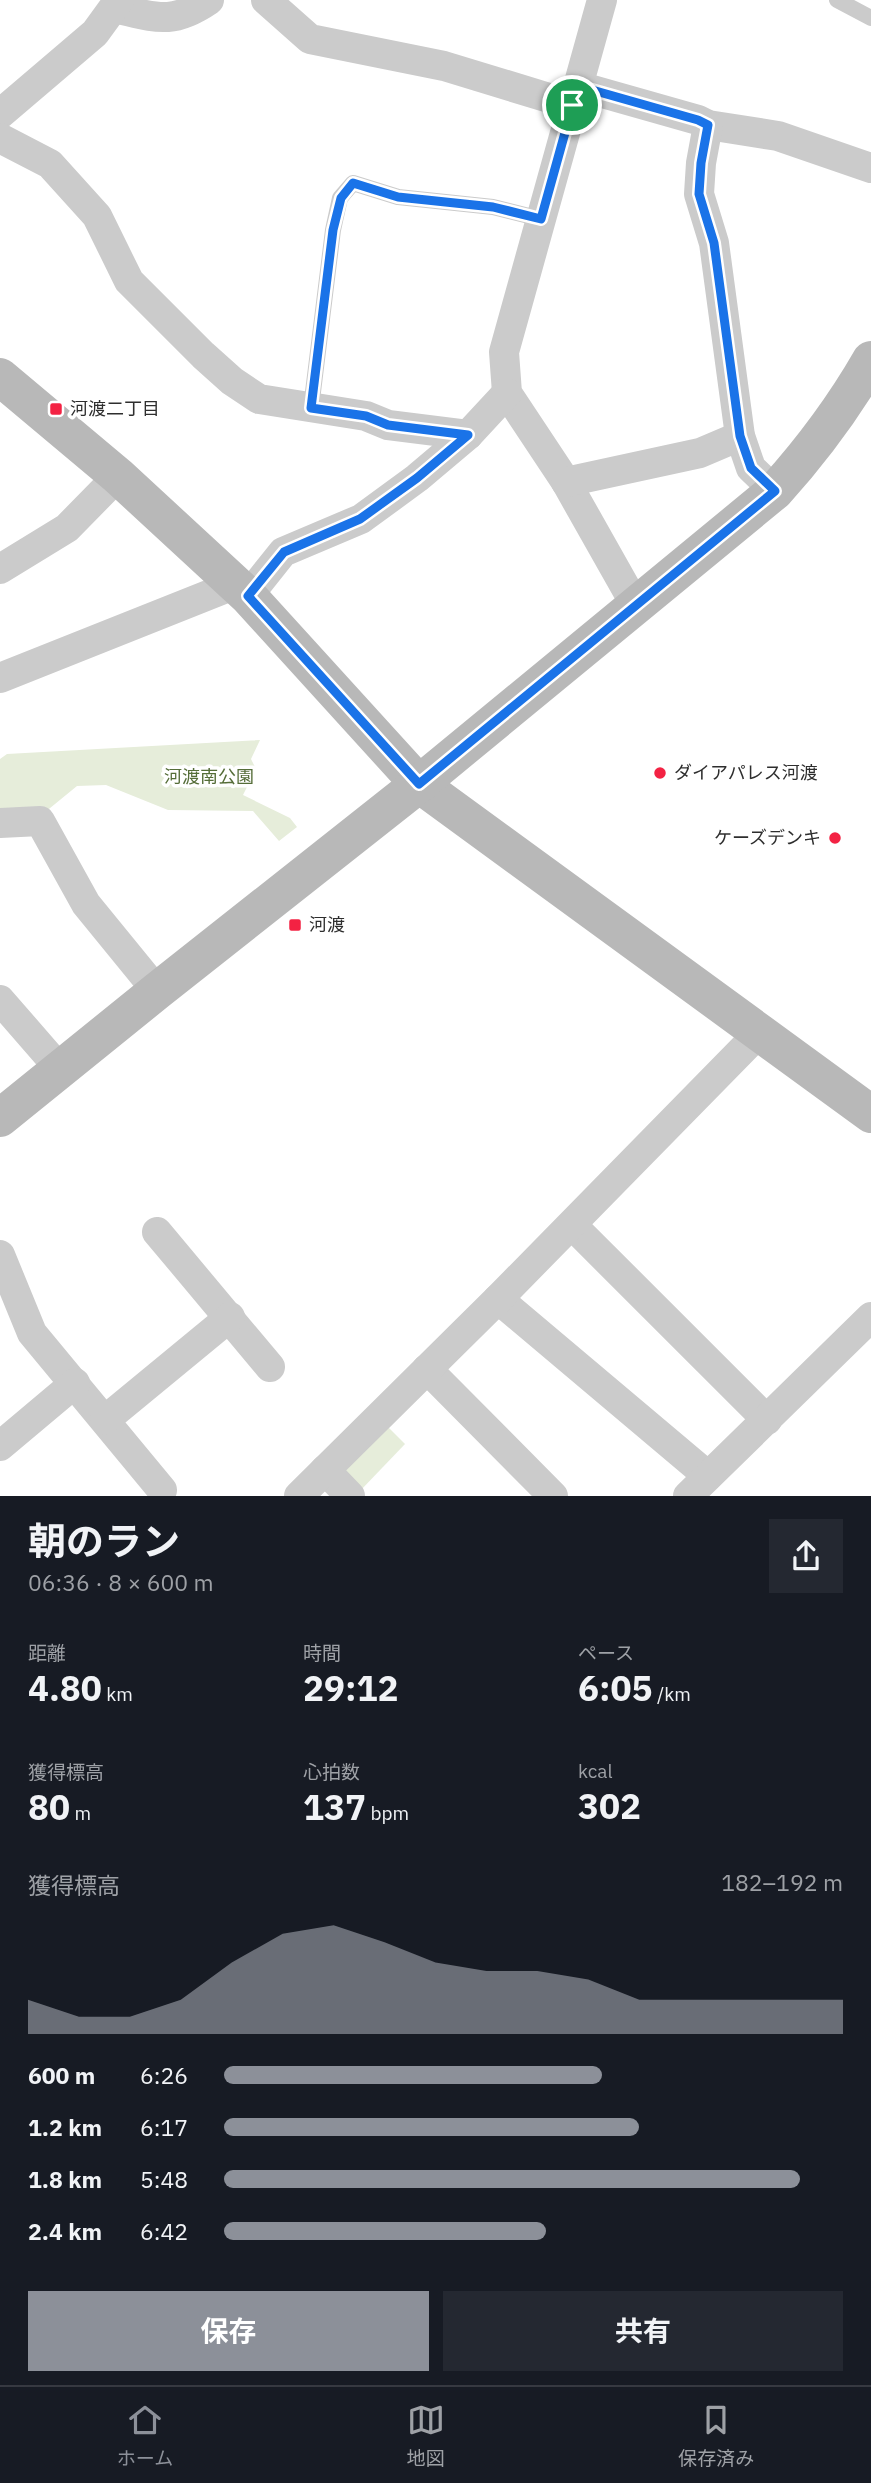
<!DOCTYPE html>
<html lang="ja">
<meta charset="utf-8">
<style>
:root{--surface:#171b24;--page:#242831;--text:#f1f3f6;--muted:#9ea1a6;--line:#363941;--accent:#8c9099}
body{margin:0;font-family:"IBM Plex Sans","Noto Sans JP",sans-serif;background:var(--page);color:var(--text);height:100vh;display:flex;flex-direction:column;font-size:26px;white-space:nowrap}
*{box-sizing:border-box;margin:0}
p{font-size:23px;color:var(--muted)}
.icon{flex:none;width:38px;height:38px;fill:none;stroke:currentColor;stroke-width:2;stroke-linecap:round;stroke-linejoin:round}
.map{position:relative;height:1496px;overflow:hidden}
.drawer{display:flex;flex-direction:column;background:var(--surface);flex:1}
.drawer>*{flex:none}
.pin{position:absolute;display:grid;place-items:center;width:60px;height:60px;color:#fff;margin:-30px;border:4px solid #fff;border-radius:50%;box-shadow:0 2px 7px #0007}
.round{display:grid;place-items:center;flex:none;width:74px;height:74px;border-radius:0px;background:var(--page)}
.head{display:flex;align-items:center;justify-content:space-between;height:119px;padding:0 28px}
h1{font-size:38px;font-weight:700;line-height:52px}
.figures{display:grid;grid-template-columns:repeat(3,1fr);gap:10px;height:119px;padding:7px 28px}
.figures div{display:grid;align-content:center}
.figures b{font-size:35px;font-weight:700}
.figures small{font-size:19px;font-weight:400}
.figures p{font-size:19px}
.chart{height:196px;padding:14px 28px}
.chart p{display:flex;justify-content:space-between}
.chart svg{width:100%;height:126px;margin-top:7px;fill:var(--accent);opacity:.7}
.primary-button{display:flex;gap:14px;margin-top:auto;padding:14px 28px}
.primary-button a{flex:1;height:80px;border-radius:0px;background:var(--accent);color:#fff;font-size:28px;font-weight:700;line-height:80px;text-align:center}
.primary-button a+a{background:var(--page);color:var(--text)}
ul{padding:0 28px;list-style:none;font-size:23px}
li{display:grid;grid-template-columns:112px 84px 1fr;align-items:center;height:52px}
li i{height:18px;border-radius:9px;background:var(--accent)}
.tab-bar{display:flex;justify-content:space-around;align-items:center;height:98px;border-top:2px solid var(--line);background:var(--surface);font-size:19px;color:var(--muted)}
.tab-bar a{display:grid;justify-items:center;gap:4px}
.tab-bar .on{color:var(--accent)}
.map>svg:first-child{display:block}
.green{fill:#e6edda}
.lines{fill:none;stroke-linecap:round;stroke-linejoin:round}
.lane{stroke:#cbcbcb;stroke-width:16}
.street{stroke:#cbcbcb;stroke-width:30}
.secondary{stroke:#b8b8b8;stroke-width:38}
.route-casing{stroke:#fff;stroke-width:14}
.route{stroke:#1a73e8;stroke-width:9}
.poi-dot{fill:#f32243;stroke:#fff;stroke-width:2.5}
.labels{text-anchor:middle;stroke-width:7;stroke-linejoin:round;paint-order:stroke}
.poi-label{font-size:18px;fill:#2e2e2e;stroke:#fff;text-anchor:start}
.park-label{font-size:18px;fill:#556d38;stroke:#fff}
</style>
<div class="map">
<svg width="871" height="1496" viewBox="0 0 871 1496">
<rect width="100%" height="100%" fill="#fff"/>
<g class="green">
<polygon points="260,740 251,759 256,769 243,795 290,818 297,827 279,841 253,811 168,810 106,785 77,786 44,813 0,816 0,759 7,754"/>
<polygon points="384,1423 405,1444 359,1492 337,1471"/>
</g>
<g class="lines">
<g class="lane">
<polyline points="837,0 871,18"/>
<polyline points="311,408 333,230 340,198 353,183 398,197 493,207 541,219"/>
</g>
<g class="street">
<polyline points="266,0 310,39 444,66 572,105"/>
<polyline points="602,0 504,352 507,393 566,482 636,606"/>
<path d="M114 8C155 17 171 26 209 0"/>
<polyline points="578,86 698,120 708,125 778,136 871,168"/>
<polyline points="0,114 95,33 119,0"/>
<polyline points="708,125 701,163 699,194 714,243 740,436 751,468 775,491"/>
<polyline points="0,138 50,164 97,216 129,281 203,355 232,381 259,399 366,416 388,425 468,435"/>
<polyline points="566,482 700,453 740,436"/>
<polyline points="0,569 67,528 118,476"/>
<polyline points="248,596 283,552 361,519 417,478 468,435 507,393"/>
<polyline points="0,678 236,584"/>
<polyline points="0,823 40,821 86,904 157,991"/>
<polyline points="0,1000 60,1069"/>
<polyline points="572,1225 767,1420"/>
<polyline points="157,1232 270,1367"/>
<polyline points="0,1255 32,1333 162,1490"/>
<polyline points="498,1299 708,1476"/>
<polyline points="427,1369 553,1496"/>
<polyline points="105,1420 230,1317"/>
<polyline points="0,1446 75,1383"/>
<polyline points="325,1470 350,1496"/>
<polyline points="299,1496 498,1299 759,1033"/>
<polyline points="688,1496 871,1317"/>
</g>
<g class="secondary">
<polyline points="0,377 118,476 248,596 419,784 871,1114"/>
<path d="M0 1118 157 991 419 784 775 491C812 450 844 407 871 360"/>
</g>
</g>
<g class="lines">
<defs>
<polygon id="route" points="578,86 698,120 708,125 701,163 699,194 714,243 740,436 751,468 775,491 419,784 248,596 284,552 360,519 417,478 468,435 388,425 366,416 311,408 333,230 341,198 353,183 398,197 493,207 541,219"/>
</defs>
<use href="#route" class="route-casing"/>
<use href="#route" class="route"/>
</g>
<g class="poi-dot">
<rect x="49" y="402" width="14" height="14" rx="3.5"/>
<circle cx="660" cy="773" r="7"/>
<circle cx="835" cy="838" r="7"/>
<rect x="288" y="918" width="14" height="14" rx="3.5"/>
</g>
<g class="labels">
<g class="poi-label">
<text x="70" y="415">河渡二丁目</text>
<text x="674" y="779">ダイアパレス河渡</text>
<text x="821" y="844" text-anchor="end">ケーズデンキ</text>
<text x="309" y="931">河渡</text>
</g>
<g class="park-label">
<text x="209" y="783">河渡南公園</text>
</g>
</g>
</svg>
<div class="pin" style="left:572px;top:105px;background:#1e9e55"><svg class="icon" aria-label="arrive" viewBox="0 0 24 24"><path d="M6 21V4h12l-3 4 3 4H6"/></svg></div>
</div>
<section class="drawer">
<div class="head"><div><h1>朝のラン</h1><p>06:36 · 8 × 600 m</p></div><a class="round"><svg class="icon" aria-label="share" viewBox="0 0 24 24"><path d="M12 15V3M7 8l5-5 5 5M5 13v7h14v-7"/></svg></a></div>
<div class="figures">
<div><p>距離</p><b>4.80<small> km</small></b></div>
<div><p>時間</p><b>29:12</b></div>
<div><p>ペース</p><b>6:05<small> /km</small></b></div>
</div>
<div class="figures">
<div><p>獲得標高</p><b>80<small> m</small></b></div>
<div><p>心拍数</p><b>137<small> bpm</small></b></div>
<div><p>kcal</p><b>302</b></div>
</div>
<div class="chart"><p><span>獲得標高</span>182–192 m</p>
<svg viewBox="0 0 160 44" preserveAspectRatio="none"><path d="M0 44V32L10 38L20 38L30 32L40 19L50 9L60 6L70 12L80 19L90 22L100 22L110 25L120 32L130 32L140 32L150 32L160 32V44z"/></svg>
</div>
<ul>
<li><b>600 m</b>6:26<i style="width:61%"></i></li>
<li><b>1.2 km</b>6:17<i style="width:67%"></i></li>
<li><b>1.8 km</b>5:48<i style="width:93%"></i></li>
<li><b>2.4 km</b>6:42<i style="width:52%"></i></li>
</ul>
<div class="primary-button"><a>保存</a><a>共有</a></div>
</section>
<nav class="tab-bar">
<a class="on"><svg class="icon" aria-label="home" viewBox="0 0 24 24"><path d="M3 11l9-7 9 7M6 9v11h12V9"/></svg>ホーム</a>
<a><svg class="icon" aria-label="map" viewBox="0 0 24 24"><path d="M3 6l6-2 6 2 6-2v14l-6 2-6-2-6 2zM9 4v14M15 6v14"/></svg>地図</a>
<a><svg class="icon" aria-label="saved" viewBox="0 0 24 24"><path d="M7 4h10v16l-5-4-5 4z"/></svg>保存済み</a>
</nav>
